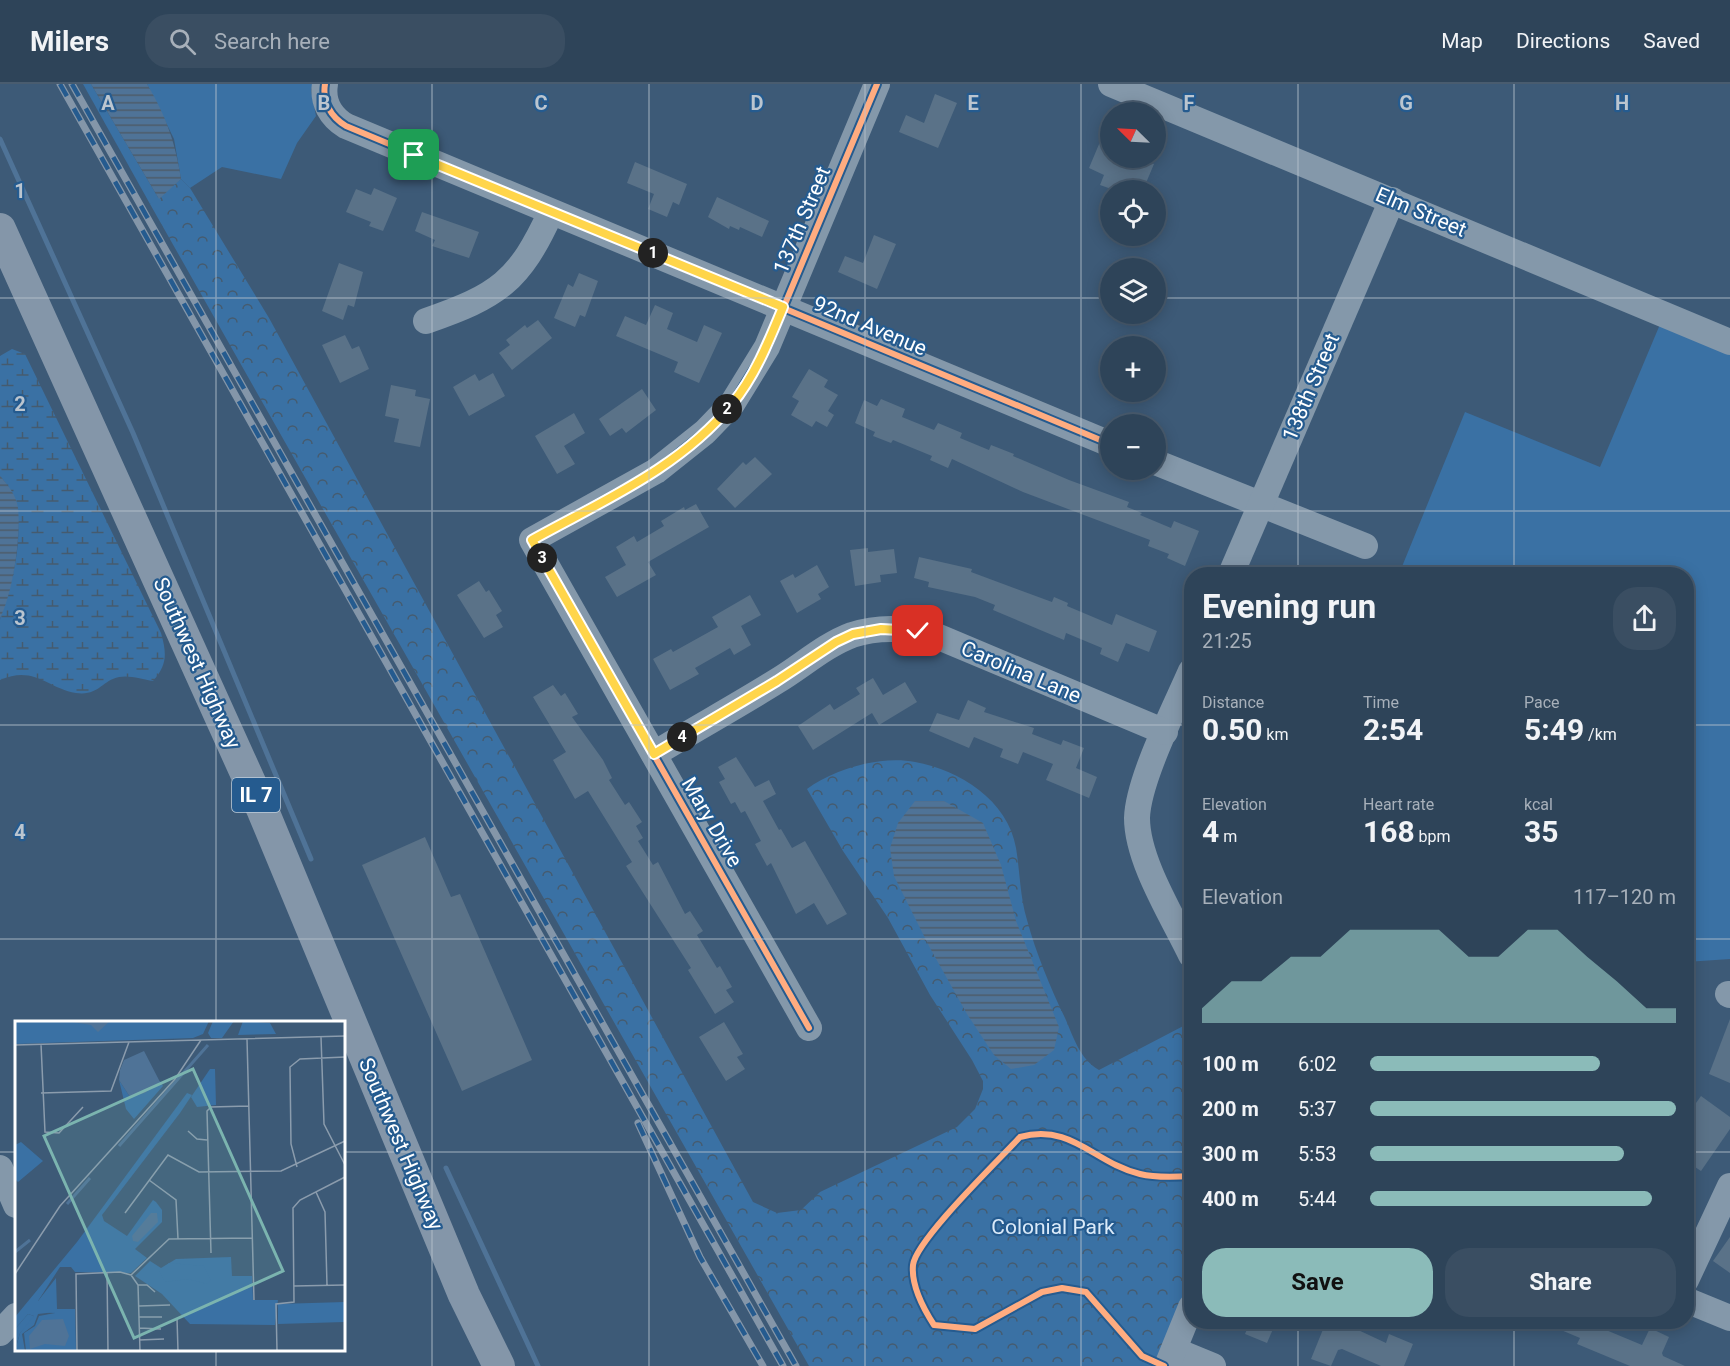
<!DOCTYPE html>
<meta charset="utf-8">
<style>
:root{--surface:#2e4459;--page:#3a4e62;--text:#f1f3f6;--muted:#a7b0ba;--line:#495c6f;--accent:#8bbbb9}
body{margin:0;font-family:Roboto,sans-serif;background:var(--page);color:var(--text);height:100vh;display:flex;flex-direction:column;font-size:22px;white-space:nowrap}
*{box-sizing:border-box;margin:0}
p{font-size:20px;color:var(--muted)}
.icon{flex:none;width:33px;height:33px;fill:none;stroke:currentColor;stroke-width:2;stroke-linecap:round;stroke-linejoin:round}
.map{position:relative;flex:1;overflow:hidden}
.drawer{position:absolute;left:1184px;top:483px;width:510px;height:762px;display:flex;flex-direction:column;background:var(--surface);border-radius:24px;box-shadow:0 3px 15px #0003,0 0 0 2px var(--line)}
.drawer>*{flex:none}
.needle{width:39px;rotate:294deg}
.buttons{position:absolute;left:1100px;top:18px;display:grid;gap:12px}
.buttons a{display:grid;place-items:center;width:66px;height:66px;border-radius:50%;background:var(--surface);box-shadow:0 3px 15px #0003,0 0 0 2px var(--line);font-size:30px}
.pin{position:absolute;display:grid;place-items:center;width:51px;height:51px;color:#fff;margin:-26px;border-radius:12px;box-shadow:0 3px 9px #0006}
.km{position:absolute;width:30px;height:30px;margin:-15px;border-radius:50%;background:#222;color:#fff;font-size:16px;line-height:30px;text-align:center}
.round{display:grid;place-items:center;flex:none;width:63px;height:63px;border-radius:24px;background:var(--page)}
.summary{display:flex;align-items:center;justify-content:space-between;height:102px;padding:0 18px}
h1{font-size:33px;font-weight:700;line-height:45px}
.metrics{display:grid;grid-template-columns:repeat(3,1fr);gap:9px;height:102px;padding:6px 18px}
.metrics div{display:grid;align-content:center}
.metrics b{font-size:30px;font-weight:700}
.metrics small{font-size:16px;font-weight:400}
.metrics p{font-size:16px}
.chart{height:168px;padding:12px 18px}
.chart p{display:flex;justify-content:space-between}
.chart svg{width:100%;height:108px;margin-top:6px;fill:var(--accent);opacity:.7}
.cta{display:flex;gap:12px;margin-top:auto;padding:12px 18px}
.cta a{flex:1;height:69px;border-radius:24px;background:var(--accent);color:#111;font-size:24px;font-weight:700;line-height:69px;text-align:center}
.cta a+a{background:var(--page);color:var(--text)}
ul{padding:0 18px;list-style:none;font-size:20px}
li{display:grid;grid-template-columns:96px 72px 1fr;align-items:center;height:45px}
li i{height:15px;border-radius:8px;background:var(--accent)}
header{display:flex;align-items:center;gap:36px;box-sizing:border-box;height:84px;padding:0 30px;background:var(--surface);border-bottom:2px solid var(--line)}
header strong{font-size:28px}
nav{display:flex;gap:33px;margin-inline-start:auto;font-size:21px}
.search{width:420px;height:54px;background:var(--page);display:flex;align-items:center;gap:15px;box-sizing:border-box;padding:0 21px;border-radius:24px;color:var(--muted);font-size:22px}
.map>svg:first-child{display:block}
.grass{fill:#3a71a4}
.forest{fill:url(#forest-crowns)}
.wetland{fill:url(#wetland-marsh)}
.water{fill:url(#water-rules)}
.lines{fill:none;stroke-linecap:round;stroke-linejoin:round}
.stream{stroke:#4f7397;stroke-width:5}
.building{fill:#5a7288}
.minor{stroke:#8498aa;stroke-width:26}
.major{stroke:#8496a9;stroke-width:32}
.rail-casing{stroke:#8496a9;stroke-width:7}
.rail{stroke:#255b8f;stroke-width:4.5;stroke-dasharray:14;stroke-linecap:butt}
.cycleway-casing{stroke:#255b8f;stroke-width:10}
.cycleway{stroke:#ffac80;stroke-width:6}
.route-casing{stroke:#fff;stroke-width:12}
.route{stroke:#ffd54a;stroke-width:8}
.grid{fill:none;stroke:#bbc5cf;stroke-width:1.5;stroke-opacity:0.55}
.labels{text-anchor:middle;stroke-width:4.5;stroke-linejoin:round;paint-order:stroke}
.shield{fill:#255b8f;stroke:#becedd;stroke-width:1.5}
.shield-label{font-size:20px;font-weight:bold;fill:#fff}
.street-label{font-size:21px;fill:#fff;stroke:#255b8f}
.park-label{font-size:21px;fill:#daeaf9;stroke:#255b8f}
.inset-river{fill:none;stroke:#4f7397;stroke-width:3}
.inset-road{fill:none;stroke:#8b9cad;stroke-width:1.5}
.view{fill:#7bb4af;fill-opacity:0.15;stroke:#7bb4af;stroke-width:3}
.inset-edge{fill:none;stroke:#fff;stroke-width:3}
.grid-label{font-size:20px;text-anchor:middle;font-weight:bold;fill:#bbc5cf;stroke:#255b8f;stroke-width:4.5;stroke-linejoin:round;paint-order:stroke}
</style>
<header>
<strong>Milers</strong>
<div class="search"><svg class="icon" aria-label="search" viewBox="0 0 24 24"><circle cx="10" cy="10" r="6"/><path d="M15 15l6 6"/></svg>Search here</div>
<nav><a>Map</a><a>Directions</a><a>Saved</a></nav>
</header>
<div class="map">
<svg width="1730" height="1282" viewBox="0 0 1730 1282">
<defs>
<pattern id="forest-crowns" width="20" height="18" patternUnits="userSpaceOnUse" patternTransform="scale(1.5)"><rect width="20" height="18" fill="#3a71a4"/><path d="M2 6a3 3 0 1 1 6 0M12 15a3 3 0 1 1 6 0" fill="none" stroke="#455b6f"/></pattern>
<pattern id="wetland-marsh" width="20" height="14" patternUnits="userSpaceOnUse" patternTransform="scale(1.5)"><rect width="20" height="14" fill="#3a71a4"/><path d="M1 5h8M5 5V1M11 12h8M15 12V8" fill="none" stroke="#455b6f"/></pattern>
<pattern id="water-rules" width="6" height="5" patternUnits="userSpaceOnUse" patternTransform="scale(1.5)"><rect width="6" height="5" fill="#4f7397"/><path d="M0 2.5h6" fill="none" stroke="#4d5c6a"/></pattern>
</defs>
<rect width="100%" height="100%" fill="#3d5a77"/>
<g class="grass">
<polygon points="83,0 91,0 159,115 150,120"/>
<polygon points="147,0 313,0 311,6 316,32 297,59 281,95 222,83 190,104 181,95 174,55"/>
<polygon points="1661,238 1730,266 1730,875 1686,878 1686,490 1399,490 1465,328 1600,383"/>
</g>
<path class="forest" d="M181 95 190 104 269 234 753 1118 777 1129 801 1126 820 1108 957 1043 975 1025 983 1005V997L972 976 930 911 888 834 843 767 807 705C834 685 881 671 915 678 959 686 1008 716 1016 764 1020 788 1020 813 1027 836 1036 869 1050 903 1065 934 1074 954 1079 974 1099 986L1191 938V1193L1154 1282H809L150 120Z"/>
<path class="wetland" d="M12 265 25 270 161 549C167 570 167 581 153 597 143 595 129 591 119 593 101 597 99 612 76 609 47 604 34 581 0 596 0 577 0 555 0 536 1 526 7 516 9 506 19 469 27 421 0 392V272Z"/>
<g class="water">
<path d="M91 0H147C166 32 175 58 181 95L159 115Z"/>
<path d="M0 392C8 401 16 411 18 424 21 453 13 508 0 534Z"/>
<polygon points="915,717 944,717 983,739 1001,781 1016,837 1059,943 1054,966 1034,981 1011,985 994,971 967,930 930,864 894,792 890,764 898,739"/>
</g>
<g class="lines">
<g class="stream">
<polyline points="0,55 133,349 311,775"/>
<polyline points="446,1084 538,1282"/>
</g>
</g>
<g class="building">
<polygon points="935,10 957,19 938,64 899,48 906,31 924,39"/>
<polygon points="1110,34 1110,74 1139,74 1154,80 1143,106 1114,106 1100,101 1104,91 1089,84"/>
<polygon points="635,78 687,100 679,121 673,118 667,133 648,125 654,110 627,99"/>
<polygon points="374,104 397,114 383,147 369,142 371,138 346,128 356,105 371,111"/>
<polygon points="717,113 769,137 762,153 740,143 739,146 730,142 729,145 708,133"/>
<polygon points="422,128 479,148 469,174 432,162 435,156 415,147"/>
<polygon points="874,151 896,160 877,205 838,188 845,172 863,179"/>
<polygon points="339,179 363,188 354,223 348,221 343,236 322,227"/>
<polygon points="579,189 598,197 585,233 580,231 575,243 554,234 568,200 573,203"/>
<polygon points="655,221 673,229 667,245 697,258 704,241 722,249 699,299 674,288 678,278 616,252 625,232 646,241"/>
<polygon points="538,236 552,254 512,286 499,269 510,261 506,256 525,241 527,244"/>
<polygon points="345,251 352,265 359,262 369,285 340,299 322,261"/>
<polygon points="809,285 828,296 824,303 838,311 828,327 834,331 827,343 816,337 812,343 791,331 799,317 792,313"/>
<polygon points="493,289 505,312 469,332 453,303 475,290 479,297"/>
<polygon points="391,301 416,306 415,312 430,315 420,363 394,358 399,335 385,332"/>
<polygon points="642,305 656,326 626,349 622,344 610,352 599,335"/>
<polygon points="881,315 905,325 902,333 934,346 938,339 962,349 960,354 989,366 991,361 1014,370 1013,372 1069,396 1129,418 1127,423 1142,429 1140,431 1171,444 1174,437 1199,447 1185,482 1167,474 1169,470 1148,462 1150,456 1023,408 952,375 948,384 930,376 932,372 893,356 891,359 873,352 875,348 855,339 864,316 877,322"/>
<polygon points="574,329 585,349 564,362 575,380 557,390 535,352"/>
<polygon points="755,373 772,390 735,424 717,405 743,378 746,381"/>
<polygon points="696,420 709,443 648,478 656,491 617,513 605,493 626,481 616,463 634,452 637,458 664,442 661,437 684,423 685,426"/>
<polygon points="868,464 868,468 894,465 897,489 880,491 881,498 855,502 850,466"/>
<polygon points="919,473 972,485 971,488 1052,518 1054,513 1068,519 1067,522 1112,541 1116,530 1157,547 1149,568 1126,559 1118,578 1100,570 1102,564 1066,549 1064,556 993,526 995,521 975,513 928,503 929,498 914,494"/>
<polygon points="817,481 829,503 818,510 821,515 797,529 780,497 793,490 795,494"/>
<polygon points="479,497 486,508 489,506 502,527 496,531 503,543 484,554 457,511"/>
<polygon points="750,511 761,531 741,542 751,561 734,571 730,564 695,584 699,590 670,606 653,575 671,565 673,568 718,543 712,533"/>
<polygon points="873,594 883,611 905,598 917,618 879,641 872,629 813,666 798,642 830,620 834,626 860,610 856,604"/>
<polygon points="553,601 561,612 565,609 578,630 572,633 603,676 612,694 609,696 625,721 629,718 642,738 636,742 643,754 638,757 653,781 658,778 685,830 690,827 703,847 697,851 717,884 720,882 732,903 726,906 734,918 715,930 688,886 691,884 626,782 632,778 588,707 575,715 553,676 566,668 533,613"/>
<polygon points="968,616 986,624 984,628 1034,644 1032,650 1061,661 1063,656 1084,664 1076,684 1097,693 1089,714 1046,696 1053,680 1023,668 1018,680 1000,673 1003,665 974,653 969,664 929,647 937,629 959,636"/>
<polygon points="736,673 755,703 769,696 776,710 763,717 779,746 781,745 792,764 805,757 847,830 827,841 814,819 796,830 771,779 767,782 755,760 761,757 745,727 741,729 735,718 731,720 719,698 725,695 718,683"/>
<polygon points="425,753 451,813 460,810 532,976 462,1007 362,781"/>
<polygon points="1730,935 1730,999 1709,990"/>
<polygon points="724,938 743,970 737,973 745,985 726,997 699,953"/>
<polygon points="1701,1012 1730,1033 1730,1045 1701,1087 1686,1077 1686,1033"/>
<polygon points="1730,1153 1730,1189 1713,1177"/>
<polygon points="1250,1238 1276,1238 1267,1259 1245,1250"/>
<polygon points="1326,1238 1341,1238 1386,1259 1389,1250 1413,1260 1404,1282 1381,1282 1342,1265 1338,1266 1331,1282 1311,1275"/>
<polygon points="1542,1238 1603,1238 1602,1241 1608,1244 1606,1246 1642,1261 1650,1244 1669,1253 1662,1269 1663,1272 1685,1282 1630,1282 1577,1260 1580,1254"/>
</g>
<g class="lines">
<g class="minor">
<path d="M325 0C322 18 331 33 346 42L1110 360"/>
<polyline points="1111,0 1730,258"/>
<path d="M426 237C498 212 519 198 551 128"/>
<polyline points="1155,378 1365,462"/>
<polyline points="1231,490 1392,116"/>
<path d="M1191 587C1175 624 1138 696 1137 734 1137 777 1173 833 1191 871"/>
<path d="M654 670C695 645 737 622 777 597 802 582 825 561 852 551 879 542 908 544 934 551L1165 648"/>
<polyline points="1728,910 1730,911"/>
<polyline points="809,944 532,456 656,387 705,348 732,320 767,263 877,0"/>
<polyline points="0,1084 16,1121"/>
<polyline points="1686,1196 1730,1102"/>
<polyline points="1686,1216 1730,1234"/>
<polyline points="0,1249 16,1232"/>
<polyline points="1174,1266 1213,1282"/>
<polyline points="1167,1282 1191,1223"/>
</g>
<polyline class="major" points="0,145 263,727 464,1211 499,1282"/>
<defs>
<g id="rail">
<polyline points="60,0 783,1282"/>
<polyline points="72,0 796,1282"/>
<polyline points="638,1039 700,1173 763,1282"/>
</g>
</defs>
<use href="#rail" class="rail-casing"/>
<use href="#rail" class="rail"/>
<defs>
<g id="cycleway">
<path d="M325 0C322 18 331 33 346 42L1110 360"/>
<polyline points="809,944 532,456 656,387 705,348 732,320 767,263 877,0"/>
<path d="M1164 1282 1142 1272 1086 1208 1062 1204 1042 1208 975 1245 934 1241C923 1224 911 1202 913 1181 916 1156 999 1076 1020 1053 1072 1039 1094 1079 1140 1090 1156 1094 1175 1093 1191 1092"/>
</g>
</defs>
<use href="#cycleway" class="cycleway-casing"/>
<use href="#cycleway" class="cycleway"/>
</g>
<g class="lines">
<defs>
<path id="route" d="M414 71 783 223C769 257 755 292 732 320 680 384 602 417 532 456L654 670 777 597 836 558 853 550 881 545 918 547"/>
</defs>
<use href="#route" class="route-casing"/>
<use href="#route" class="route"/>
</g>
<path class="grid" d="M216 0V938M432 0V1282M649 0V1282M865 0V1282M1081 0V1282M1298 0V490M1514 0V490M0 214H1110M1155 214H1730M0 427H1730M0 641H1191M1686 641H1730M0 855H1191M1686 855H1730M0 1068H16M344 1068H1191M1686 1068H1730M1298 1238V1282M1514 1238V1282M216 1266V1282"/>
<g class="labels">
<rect class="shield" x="232" y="694" width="48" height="34" rx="4.5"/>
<g class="shield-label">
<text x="256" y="718">IL 7</text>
</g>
<g class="street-label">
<text transform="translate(1421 128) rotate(23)" y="7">Elm Street</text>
<text transform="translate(802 136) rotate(-67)" y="7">137th Street</text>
<text transform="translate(870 242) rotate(23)" y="7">92nd Avenue</text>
<text transform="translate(1311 303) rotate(-67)" y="7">138th Street</text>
<text transform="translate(197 579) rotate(66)" y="7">Southwest Highway</text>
<text transform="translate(1021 588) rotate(23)" y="7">Carolina Lane</text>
<text transform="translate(712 738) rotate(60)" y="7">Mary Drive</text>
<text transform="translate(401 1060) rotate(67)" y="7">Southwest Highway</text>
</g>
<g class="park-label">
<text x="1053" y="1150">Colonial Park</text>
</g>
</g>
<g transform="translate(15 937)">
<rect width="330" height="330" fill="#3d5a77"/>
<path d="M0 0H194L188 13 178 17 0 23ZM195 48H200L201 84 182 86 176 76ZM6 121 28 140 3 161 0 158V124ZM216 236 217 255H237L238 279H263L260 304 175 303 147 273 120 255 135 240 146 247 161 238ZM41 257 42 288H60L61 330H11L9 312 20 305 24 295 40 292 23 291V280ZM330 281V301L263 303V283ZM13 293 19 295 18 299 5 312 0 329V308Z" fill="#3a71a4"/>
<path d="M198 0H219L207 17H196L193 12ZM228 0 255 2 261 13 223 14ZM172 72 177 74 165 92 87 194 89 200 112 215 138 179 141 181 147 189V201L120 228 132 237 116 252 60 251 56 246H45L23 280V291H40L23 293 19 304 7 313 10 330H0L5 312 19 295 13 293 0 308V296L62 221Z" fill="#3a71a4"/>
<path d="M104 59 115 76 132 70 145 60 148 65 119 98 111 88ZM154 242 189 245 196 259 192 263 173 258 150 261 144 250Z" fill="#3a71a4"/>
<path d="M51 0H95L83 11 76 4ZM129 30 145 61 130 72 115 76 104 59 105 49 109 39ZM136 192H142L143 201 123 221 118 220 117 215ZM48 298 54 315 50 325 30 323 15 328 14 315 27 299Z" fill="#4f7397"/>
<path class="inset-river" d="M104 125 193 24M52 183 75 157M0 231 15 219"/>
<path class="inset-road" d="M306 16 309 103 330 144M232 18 239 279M26 23 30 111 44 112 68 86M0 24 330 15M26 72 96 70 114 21M173 110 182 118 192 119M282 146 276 123 275 46 285 38 330 36M134 159 161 179 163 218M301 171 310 191 312 264M110 192 153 134 184 151 266 150 330 120M196 232 192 90 196 86 234 85M92 251 93 330M0 253 45 185 160 58 186 19M116 254 154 218 237 217M116 254 123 264 125 330M123 264H132L140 271M279 265 330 264M124 285 155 284M124 296H147M162 297 163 330M124 307 146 308M124 319 149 318M62 330 61 253 105 251 116 254M262 330 261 283 279 281 278 187 285 179 330 156"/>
<path class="view" d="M178 48 268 250 119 317 29 115Z"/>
<rect width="330" height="330" class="inset-edge"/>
</g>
<g class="grid-label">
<text x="108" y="26">A</text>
<text x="324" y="26">B</text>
<text x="541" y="26">C</text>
<text x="757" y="26">D</text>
<text x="973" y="26">E</text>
<text x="1189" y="26">F</text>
<text x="1406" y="26">G</text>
<text x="1622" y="26">H</text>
<text x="20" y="114">1</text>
<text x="20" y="327">2</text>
<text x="20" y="541">3</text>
<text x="20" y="755">4</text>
</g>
</svg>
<div class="buttons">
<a><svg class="needle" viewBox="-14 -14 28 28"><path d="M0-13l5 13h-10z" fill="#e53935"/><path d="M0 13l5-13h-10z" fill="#a7b0ba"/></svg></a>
<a><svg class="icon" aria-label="locate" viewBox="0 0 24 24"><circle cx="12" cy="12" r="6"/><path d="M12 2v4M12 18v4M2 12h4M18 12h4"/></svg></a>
<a><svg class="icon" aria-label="layers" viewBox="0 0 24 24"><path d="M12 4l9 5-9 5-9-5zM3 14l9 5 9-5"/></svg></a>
<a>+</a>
<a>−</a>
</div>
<div class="pin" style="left:414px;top:71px;background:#1e9e55"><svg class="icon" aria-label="arrive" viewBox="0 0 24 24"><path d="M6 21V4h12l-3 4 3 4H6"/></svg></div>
<div class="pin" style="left:918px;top:547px;background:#d93025"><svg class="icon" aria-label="check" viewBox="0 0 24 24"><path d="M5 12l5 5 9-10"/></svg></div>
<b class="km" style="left:653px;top:169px">1</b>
<b class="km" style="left:727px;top:325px">2</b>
<b class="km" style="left:542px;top:474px">3</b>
<b class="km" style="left:682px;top:653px">4</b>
<section class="drawer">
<div class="summary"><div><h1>Evening run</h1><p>21:25</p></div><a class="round"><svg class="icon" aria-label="share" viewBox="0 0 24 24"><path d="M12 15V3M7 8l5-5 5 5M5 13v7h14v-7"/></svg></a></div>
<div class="metrics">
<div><p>Distance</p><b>0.50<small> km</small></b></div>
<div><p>Time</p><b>2:54</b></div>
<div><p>Pace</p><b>5:49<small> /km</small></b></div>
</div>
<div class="metrics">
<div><p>Elevation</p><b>4<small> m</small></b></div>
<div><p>Heart rate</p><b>168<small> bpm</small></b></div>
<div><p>kcal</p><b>35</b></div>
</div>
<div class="chart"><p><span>Elevation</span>117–120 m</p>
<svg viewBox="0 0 160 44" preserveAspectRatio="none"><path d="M0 44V38L10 27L20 27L30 17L40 17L50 6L60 6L70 6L80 6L90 17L100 17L110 6L120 6L130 17L140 27L150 38L160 38V44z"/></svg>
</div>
<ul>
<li><b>100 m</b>6:02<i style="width:75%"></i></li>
<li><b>200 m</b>5:37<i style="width:100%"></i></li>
<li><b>300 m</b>5:53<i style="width:83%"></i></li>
<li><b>400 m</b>5:44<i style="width:92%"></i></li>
</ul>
<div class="cta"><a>Save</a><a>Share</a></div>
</section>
</div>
